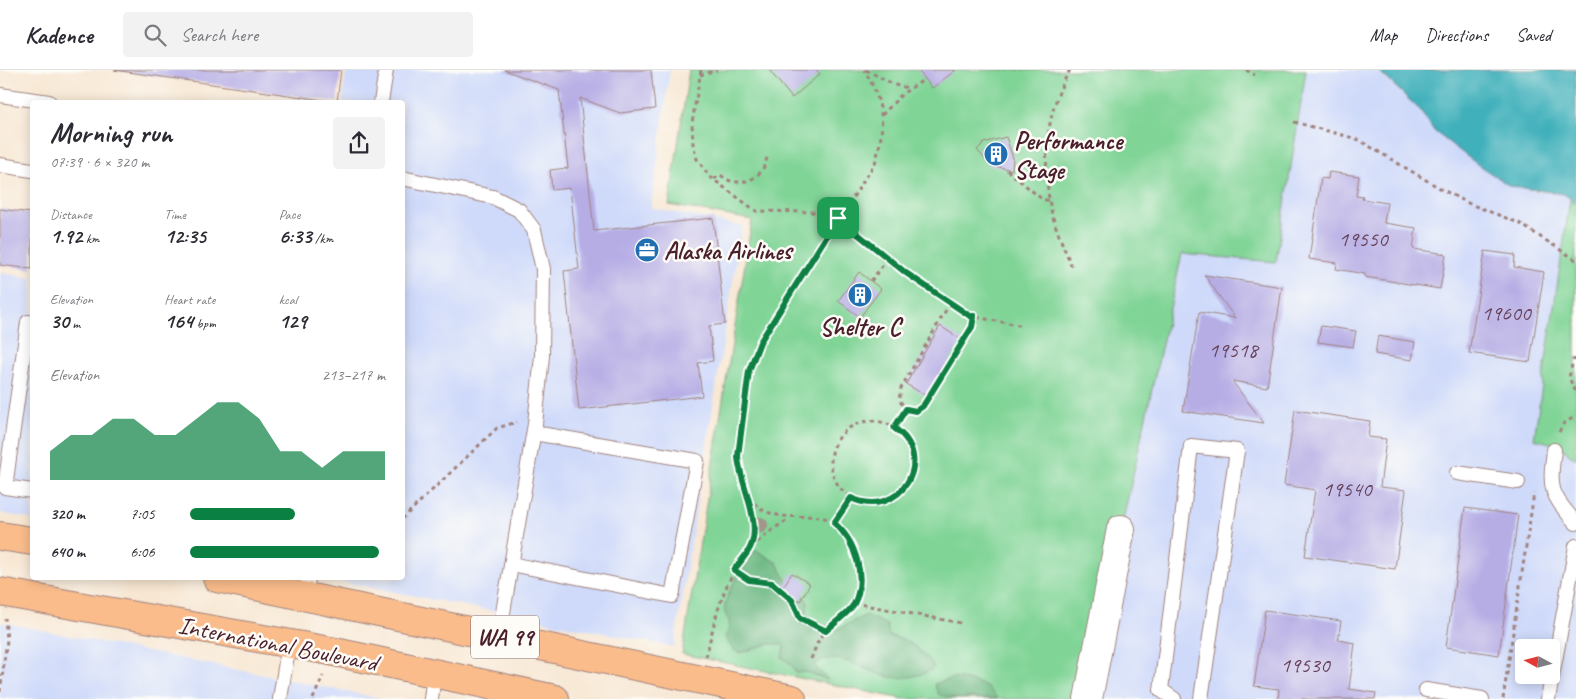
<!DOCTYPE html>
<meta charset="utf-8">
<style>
:root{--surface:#fff;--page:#f2f2f3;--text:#2b2b33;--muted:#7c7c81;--line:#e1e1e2;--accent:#0b8043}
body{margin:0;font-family:Caveat,sans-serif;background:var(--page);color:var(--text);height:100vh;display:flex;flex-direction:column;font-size:19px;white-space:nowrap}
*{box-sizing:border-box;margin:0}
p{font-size:16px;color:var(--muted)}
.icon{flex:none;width:28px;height:28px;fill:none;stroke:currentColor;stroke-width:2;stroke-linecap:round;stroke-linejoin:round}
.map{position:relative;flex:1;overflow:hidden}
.sheet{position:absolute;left:30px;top:30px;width:375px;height:480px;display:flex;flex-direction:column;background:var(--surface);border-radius:5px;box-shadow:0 2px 12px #0003}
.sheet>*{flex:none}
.needle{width:32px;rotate:277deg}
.fabs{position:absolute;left:1515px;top:569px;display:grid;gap:10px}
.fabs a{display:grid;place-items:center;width:45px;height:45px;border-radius:5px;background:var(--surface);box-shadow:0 2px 12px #0003;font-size:25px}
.pin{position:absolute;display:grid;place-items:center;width:42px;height:42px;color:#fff;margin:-21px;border-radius:10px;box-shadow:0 2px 8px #0006}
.round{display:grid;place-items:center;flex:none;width:52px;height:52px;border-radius:5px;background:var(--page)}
.summary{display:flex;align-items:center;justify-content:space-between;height:85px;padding:0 20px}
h1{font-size:28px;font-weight:600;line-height:38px}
.metrics{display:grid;grid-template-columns:repeat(3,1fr);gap:8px;height:85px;padding:5px 20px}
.metrics div{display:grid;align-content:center}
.metrics b{font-size:21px;font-weight:600}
.metrics small{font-size:14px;font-weight:400}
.metrics p{font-size:14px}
.chart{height:140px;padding:10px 20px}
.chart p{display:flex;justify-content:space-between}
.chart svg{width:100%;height:90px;margin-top:5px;fill:var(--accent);opacity:.7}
ul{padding:0 20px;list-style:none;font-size:16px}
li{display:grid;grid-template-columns:80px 60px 1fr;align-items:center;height:38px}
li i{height:12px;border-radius:6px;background:var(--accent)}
header{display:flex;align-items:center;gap:30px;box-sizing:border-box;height:70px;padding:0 25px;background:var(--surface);border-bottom:1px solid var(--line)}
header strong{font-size:24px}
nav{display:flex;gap:28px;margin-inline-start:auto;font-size:18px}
.search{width:350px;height:45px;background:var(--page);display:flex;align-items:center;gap:12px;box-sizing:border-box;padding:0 18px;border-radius:5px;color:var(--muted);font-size:19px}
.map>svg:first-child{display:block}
.built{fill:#cfdafa;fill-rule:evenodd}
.green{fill:#80d496;stroke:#657a60}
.forest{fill:#68b67f;stroke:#596a55}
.water{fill:#41b0bb;stroke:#466873}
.building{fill:#b6ade5}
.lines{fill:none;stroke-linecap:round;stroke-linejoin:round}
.service-casing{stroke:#a0827e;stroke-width:16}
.minor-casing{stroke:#a0827e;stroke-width:30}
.primary-casing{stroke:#a0827e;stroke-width:30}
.path{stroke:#a0827e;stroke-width:3;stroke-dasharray:4 4;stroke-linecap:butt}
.service{stroke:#fff;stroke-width:14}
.minor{stroke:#fff;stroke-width:28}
.primary{stroke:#fabc8b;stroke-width:28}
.tree{fill:#a19687}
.route-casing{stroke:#fff;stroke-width:10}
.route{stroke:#0b8043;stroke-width:6}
.labels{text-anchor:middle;stroke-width:5;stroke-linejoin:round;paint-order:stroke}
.number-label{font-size:22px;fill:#65425a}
.shield{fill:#fdfcf7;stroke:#806168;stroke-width:1}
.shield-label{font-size:24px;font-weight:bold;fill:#4a1f2b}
.poi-label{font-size:25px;font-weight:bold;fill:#4a1f2b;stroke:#fdfcf7;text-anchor:start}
.street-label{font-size:25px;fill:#4a1f2b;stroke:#fdfcf7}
</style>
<header>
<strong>Kadence</strong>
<div class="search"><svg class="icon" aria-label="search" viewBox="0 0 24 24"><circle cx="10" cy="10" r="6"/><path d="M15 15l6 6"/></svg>Search here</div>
<nav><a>Map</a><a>Directions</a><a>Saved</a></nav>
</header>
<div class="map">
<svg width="1576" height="629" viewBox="0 0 1576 629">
<rect width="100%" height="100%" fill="#fdfcf7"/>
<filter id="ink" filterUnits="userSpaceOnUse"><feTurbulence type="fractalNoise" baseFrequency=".02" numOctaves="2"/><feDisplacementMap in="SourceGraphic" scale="10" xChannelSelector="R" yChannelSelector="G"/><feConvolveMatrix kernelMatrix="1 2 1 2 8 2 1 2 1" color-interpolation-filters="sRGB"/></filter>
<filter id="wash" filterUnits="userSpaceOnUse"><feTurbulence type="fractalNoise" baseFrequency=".0096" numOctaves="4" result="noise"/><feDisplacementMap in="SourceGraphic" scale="20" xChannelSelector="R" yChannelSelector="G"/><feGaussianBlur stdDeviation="1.12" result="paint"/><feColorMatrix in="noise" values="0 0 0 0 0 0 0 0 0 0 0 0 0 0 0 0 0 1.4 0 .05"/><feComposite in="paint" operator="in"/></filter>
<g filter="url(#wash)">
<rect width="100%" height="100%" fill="#f7e6d1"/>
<g class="built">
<polygon points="346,0 670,0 651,138 742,156 674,577 324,508 402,508 402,32 342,32"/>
<path d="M1306 0H1377L1421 41 1434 61 1533 121 1564 124 1570 130 1534 368 1558 375 1576 389V629H1088L1121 459 1182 183 1276 192ZM1524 578H1551V605H1524Z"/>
<polygon points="0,203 32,208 32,449 0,443"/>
<polygon points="0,552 384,629 0,629"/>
</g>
<g class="green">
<polygon points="689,0 1306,0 1276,192 1182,184 1121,459 1088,629 903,629 682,584 752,150 669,135"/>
<polygon points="1570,130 1576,133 1576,389 1558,375 1534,369"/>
</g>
<g class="forest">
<path d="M756 480 777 493 787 511 803 524 808 533 806 547 811 552 838 559 866 545 887 555 889 566C910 569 921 580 934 597 928 603 922 604 914 606 877 615 859 587 828 589 824 589 818 593 814 595L828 610 806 602 796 603 790 593 782 588 784 576C769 569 754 581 738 583L731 577 725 567C736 547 722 550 725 535 729 515 745 496 756 480Z"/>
<path d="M953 608C970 610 989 613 997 629H977L973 627 961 629 939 625 934 614Z"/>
</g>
<polygon class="water" points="1378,0 1576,0 1576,133 1564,124 1510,116 1477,94 1434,61 1421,41"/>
<g id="blocks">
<g class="building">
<polygon points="114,0 341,0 337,32"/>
<polygon points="504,0 651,0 655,39 620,43 580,28 594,161 713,148 725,254 709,256 713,291 698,293 702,326 579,340 564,201 579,199 570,118 552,120 550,100 568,98 559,20"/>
<polygon points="769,0 817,0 820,4 792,28"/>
<polygon points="918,0 956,0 932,18"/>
<polygon points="1006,67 1013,88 1012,100 990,95 977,80 984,73"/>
<polygon points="1329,102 1359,106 1356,126 1363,127 1362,129 1387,133 1384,153 1416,158 1413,179 1446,184 1440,219 1365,207 1365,204 1336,199 1337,193 1309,189 1321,108 1328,109"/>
<polygon points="0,139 32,143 32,199 0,195"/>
<polygon points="1485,181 1515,185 1514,197 1544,202 1530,292 1469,283"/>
<polygon points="859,202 881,219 860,247 838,231"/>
<polygon points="1204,205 1282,217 1267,317 1232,311 1264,353 1183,341 1199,242 1235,248"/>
<polygon points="940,256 962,270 928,327 906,314"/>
<polygon points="1321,256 1356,261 1353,277 1318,272"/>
<polygon points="1378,266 1415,272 1412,290 1375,284"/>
<polygon points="1295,340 1370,351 1368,367 1386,369 1380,417 1406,420 1395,499 1305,486 1315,420 1284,415"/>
<polygon points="1465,438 1518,445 1499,585 1446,577"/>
<polygon points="792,503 810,514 800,531 781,520"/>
<polygon points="1265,540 1341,551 1338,570 1355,573 1349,619 1376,623 1375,629 1278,629 1279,619 1254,616"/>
</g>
</g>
</g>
<g filter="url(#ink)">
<use href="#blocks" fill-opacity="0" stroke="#a0827e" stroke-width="1"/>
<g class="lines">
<defs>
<g id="service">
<polyline points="0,25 49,32"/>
<polyline points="381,32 386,0"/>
<polyline points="0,95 32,100"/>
<polyline points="402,108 493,127 519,140 534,160 543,199 542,286 535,354 499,566"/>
<polyline points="28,252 5,417 32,421"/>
<path d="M1554 380C1549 420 1550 423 1576 453"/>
<polyline points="1457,403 1518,412"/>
<polyline points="511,494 672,526 697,391 534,363"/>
<polyline points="305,525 308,508"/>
<polyline points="1426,620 1482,629"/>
<polyline points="280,629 289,573"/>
<polyline points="431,629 434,604"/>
<polyline points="1174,629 1161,620 1191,376 1237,381 1201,629"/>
<polyline points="1548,629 1576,476"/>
</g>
<polyline id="minor" points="1088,629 1121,459"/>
<g id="primary">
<polyline points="0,466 32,471"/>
<polyline points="217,508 792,629"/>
<polyline points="0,522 330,581 555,629"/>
</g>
</defs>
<use href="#service" class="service-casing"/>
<use href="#minor" class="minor-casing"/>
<use href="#primary" class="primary-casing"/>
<g class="path">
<polyline points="701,0 692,53 693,74 697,89 710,107 756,141 816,142 838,148 906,203 970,246 1024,256"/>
<polyline points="866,0 895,15 908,18"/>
<path d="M1070 0C1047 38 1043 85 1049 129 1052 153 1064 176 1072 198"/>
<polyline points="1246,0 1255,5"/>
<polyline points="700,5 717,0"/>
<polyline points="882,45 902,24 925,9"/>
<polyline points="1294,52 1357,69 1443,120 1470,134 1519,153 1576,190"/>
<polyline points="1007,100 1043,130 1049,130"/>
<path d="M714 109 720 105C724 107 727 110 731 111 749 115 764 105 767 87"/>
<polyline points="871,211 888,188"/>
<polyline points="950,233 901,318 899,330 906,339 916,341 923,336 972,257 975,246"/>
<polyline points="1576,289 1573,290 1569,308 1576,322"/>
<circle cx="872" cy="392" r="41"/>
<polyline points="894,358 906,339"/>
<polyline points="1559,362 1563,354 1576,346"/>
<polyline points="751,431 753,465 751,477"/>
<polyline points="402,449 497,358 517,352"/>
<polyline points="834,453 851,428"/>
<polyline points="733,501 749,510 772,513 791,530 800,548 826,561"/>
<polyline points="854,533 961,553"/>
<path d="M706 587C720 526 731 481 790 449"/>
<path d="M811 589C815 579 818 569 825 561 840 545 857 538 859 513 860 492 851 461 830 450 810 441 789 453 763 440 719 416 744 309 760 272L875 93C886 57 884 32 864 0"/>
<polyline points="0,622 7,570 5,548"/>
<polyline points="313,629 323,606"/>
<polyline points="1503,629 1534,423"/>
</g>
<use href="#service" class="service"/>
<use href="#minor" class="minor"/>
<use href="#primary" class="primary"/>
</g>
<circle class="tree" cx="760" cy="455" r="8"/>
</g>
<g class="lines" filter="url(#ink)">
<defs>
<path id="route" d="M838 148 906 203 970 246H974L972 257 923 336 916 341 906 339 894 358C938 387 900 451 851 428L834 453C856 471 867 508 854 534 848 544 834 553 826 561L800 548 792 530 772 513 749 510 734 500C739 493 746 486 750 478 763 452 739 412 738 386L749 301 760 272Z"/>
</defs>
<use href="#route" class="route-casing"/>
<use href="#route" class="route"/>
</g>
<defs>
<symbol id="building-disc" viewBox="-11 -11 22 22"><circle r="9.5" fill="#1f6fb2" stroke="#fdfcf7"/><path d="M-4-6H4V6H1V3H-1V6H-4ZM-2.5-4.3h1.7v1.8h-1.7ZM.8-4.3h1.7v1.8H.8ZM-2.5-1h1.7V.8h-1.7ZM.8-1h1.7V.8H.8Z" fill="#fff"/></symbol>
<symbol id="office-disc" viewBox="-11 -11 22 22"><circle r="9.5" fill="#1f6fb2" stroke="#fdfcf7"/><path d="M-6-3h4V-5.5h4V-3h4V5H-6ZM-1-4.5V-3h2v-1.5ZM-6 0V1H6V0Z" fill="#fff"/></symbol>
</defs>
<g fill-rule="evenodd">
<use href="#building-disc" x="982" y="70" width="28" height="28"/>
<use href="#office-disc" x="633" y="166" width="28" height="28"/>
<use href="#building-disc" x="846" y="211" width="28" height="28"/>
</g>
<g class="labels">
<g class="number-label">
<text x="1363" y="176">19550</text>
<text x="1506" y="250">19600</text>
<text x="1233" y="287">19518</text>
<text x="1347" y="426">19540</text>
<text x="1305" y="602">19530</text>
</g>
<rect class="shield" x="471" y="545.5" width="68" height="43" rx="4"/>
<g class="shield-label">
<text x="505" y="575">WA 99</text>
</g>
<g class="poi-label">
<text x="1014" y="79">Performance<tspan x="1014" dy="29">Stage</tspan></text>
<text x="664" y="189">Alaska Airlines</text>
<text x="860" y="265" text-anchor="middle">Shelter C</text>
</g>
<g class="street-label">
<text transform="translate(278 573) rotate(11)" y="9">International Boulevard</text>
</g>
</g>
</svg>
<div class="fabs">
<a><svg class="needle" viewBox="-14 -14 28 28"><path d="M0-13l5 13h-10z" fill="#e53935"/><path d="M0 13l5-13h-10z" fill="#7c7c81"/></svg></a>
</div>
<div class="pin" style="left:838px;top:148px;background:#1e9e55"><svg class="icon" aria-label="arrive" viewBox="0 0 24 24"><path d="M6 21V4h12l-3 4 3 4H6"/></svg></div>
<section class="sheet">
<div class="summary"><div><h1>Morning run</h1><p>07:39 · 6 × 320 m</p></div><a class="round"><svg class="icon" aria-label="share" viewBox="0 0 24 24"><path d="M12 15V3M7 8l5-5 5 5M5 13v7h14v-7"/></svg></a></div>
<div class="metrics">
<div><p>Distance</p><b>1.92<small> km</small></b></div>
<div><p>Time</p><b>12:35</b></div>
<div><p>Pace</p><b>6:33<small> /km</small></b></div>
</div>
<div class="metrics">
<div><p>Elevation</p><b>30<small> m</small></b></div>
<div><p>Heart rate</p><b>164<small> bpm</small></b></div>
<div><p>kcal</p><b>129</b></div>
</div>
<div class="chart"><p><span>Elevation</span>213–217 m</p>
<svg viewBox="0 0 160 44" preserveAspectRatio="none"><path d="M0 44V30L10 22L20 22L30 14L40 14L50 22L60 22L70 14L80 6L90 6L100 14L110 30L120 30L130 38L140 30L150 30L160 30V44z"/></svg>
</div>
<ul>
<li><b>320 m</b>7:05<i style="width:54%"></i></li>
<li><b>640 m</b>6:06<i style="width:97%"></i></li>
</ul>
</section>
</div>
